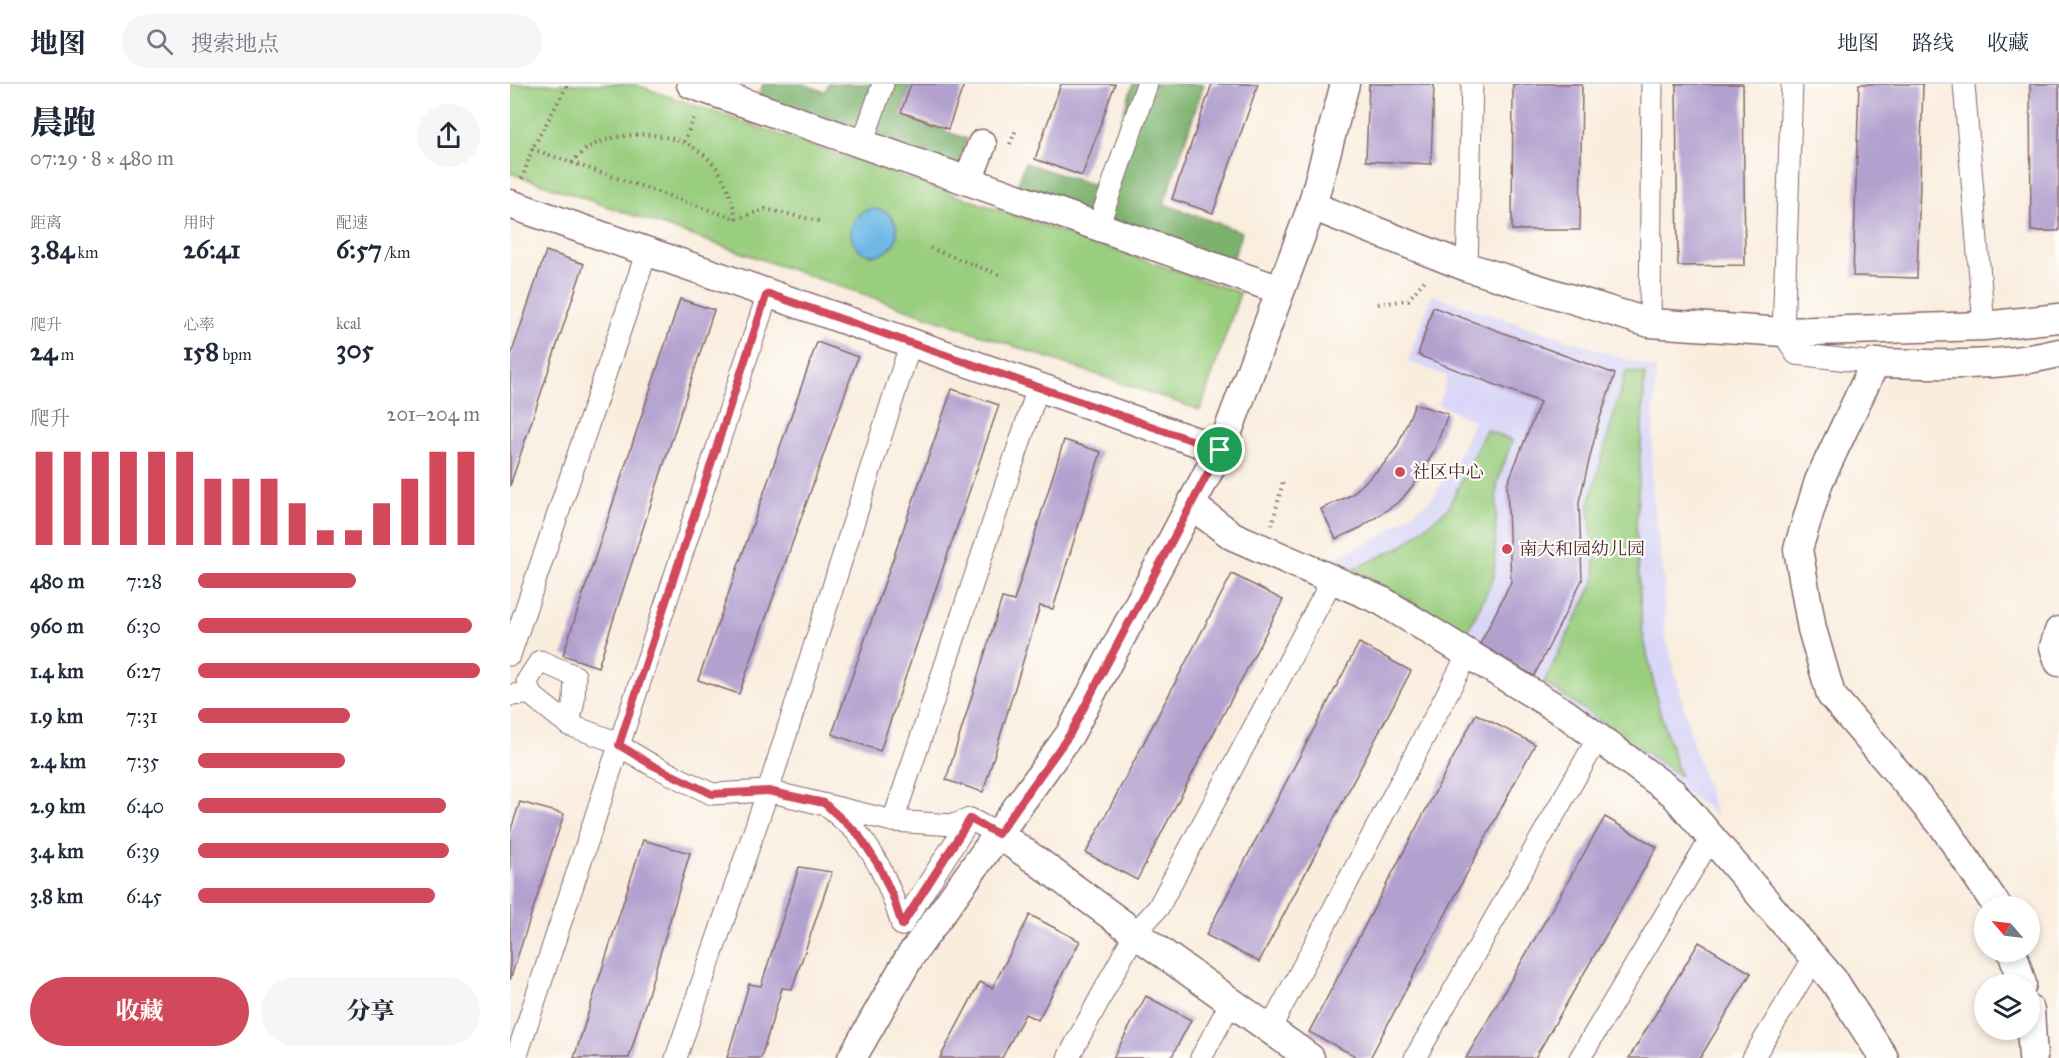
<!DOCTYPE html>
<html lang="zh">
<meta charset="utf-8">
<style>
:root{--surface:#fff;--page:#f6f6f7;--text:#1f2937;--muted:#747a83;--line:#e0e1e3;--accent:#d1495b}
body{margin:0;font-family:"IM FELL Great Primer","Noto Serif SC",serif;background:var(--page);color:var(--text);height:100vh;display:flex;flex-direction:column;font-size:22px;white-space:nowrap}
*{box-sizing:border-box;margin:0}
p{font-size:20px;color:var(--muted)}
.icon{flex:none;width:33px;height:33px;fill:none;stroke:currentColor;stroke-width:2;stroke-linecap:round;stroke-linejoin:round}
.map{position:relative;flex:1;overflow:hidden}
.side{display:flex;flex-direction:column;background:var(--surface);width:510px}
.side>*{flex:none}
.needle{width:39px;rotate:298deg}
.tools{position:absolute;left:1464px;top:812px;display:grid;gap:12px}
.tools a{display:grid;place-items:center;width:66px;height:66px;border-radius:50%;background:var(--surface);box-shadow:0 3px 9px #0003;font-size:30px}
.pin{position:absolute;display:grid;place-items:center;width:51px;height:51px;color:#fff;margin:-26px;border:3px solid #fff;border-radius:50%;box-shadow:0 2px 6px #0007}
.round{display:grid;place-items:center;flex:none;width:63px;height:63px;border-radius:32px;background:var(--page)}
.head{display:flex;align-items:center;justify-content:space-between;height:102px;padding:0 30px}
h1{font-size:33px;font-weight:800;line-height:45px}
.stats{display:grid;grid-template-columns:repeat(3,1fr);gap:9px;height:102px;padding:6px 30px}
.stats div{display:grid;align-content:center}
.stats b{font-size:26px;font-weight:800}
.stats small{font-size:16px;font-weight:400}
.stats p{font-size:16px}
.chart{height:168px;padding:12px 30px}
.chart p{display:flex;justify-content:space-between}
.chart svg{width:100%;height:108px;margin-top:6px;stroke:var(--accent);stroke-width:6}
.action{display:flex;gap:12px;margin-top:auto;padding:12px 30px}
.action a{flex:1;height:69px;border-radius:36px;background:var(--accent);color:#fff;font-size:24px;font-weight:800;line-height:69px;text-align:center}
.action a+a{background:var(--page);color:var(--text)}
ul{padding:0 30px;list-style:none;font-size:20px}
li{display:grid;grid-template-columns:96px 72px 1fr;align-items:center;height:45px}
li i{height:15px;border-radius:8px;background:var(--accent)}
header{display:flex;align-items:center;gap:36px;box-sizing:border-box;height:84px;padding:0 30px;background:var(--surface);border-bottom:2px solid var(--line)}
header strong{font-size:28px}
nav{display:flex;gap:33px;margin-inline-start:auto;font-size:21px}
.search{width:420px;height:54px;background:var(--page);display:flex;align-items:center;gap:15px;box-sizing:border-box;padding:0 21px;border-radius:33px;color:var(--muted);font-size:22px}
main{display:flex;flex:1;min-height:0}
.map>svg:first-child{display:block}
.built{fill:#d9d6f7}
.green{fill:#9ace7f;stroke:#727655;stroke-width:1.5}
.forest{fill:#7bb16e;stroke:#62684c;stroke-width:1.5}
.water{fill:#6eb9e7;stroke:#5c6c89;stroke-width:1.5}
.building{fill:#b2a0cf}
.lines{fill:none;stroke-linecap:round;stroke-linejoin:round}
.pedestrian-casing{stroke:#87676a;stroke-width:23}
.minor-casing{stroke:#87676a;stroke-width:31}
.path{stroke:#87676a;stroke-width:4;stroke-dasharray:1.5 4.5;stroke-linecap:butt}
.pedestrian{stroke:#fff;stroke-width:21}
.minor{stroke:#fff;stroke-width:28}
.route-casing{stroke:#fff;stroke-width:12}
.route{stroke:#d1495b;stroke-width:8}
.poi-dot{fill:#d1495b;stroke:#fdfcf7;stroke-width:2}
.labels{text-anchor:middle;stroke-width:4.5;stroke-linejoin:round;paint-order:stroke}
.poi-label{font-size:18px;fill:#4a1f2b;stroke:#fdfcf7;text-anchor:start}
</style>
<header>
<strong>地图</strong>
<div class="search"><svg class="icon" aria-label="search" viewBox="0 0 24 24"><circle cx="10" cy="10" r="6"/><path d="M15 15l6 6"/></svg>搜索地点</div>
<nav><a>地图</a><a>路线</a><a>收藏</a></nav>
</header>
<main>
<section class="side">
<div class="head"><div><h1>晨跑</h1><p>07:29 · 8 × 480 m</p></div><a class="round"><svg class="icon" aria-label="share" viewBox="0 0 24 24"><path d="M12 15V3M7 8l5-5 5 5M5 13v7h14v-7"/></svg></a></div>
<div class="stats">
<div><p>距离</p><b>3.84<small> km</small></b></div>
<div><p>用时</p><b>26:41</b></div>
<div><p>配速</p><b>6:57<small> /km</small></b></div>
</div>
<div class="stats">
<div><p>爬升</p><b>24<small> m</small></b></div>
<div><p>心率</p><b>158<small> bpm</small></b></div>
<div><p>kcal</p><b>305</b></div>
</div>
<div class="chart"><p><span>爬升</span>201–204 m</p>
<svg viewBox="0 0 160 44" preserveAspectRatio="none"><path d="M5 44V6M15 44V6M25 44V6M35 44V6M45 44V6M55 44V6M65 44V17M75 44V17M85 44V17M95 44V27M105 44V38M115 44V38M125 44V27M135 44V17M145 44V6M155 44V6"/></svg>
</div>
<ul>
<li><b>480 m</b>7:28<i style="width:56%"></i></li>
<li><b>960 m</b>6:30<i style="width:97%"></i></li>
<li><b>1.4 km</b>6:27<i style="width:100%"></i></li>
<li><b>1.9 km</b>7:31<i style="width:54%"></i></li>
<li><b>2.4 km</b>7:35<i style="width:52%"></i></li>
<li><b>2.9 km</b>6:40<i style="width:88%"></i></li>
<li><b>3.4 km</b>6:39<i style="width:89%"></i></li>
<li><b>3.8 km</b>6:45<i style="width:84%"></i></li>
</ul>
<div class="action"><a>收藏</a><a>分享</a></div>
</section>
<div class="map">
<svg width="1549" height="974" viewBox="0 0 1549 974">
<rect width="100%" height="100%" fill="#fdfcf7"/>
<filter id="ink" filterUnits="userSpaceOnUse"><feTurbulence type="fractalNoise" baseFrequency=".0167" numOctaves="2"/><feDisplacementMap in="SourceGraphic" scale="12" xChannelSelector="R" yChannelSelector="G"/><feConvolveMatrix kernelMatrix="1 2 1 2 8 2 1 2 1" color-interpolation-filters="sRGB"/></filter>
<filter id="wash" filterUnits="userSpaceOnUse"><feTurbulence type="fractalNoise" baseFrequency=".008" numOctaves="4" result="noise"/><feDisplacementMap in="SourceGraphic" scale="24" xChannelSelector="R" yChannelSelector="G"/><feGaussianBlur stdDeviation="1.35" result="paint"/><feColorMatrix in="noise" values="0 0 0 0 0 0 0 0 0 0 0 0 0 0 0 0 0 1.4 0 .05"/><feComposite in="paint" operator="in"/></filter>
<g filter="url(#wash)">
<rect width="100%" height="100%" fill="#f9edde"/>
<polygon class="built" points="922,211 1146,285 1141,394 1154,497 1155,550 1185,666 1206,731 1027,598 873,507 817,477 872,452 922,414 943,383 964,337 929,321 937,292 898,277"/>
<g class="green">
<polygon points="0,0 123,0 730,209 690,326 0,89"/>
<polygon points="1116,287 1135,290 1126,445 1132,546 1149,625 1170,692 1034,598 1086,495 1079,421"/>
<polygon points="976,346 1002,356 987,400 984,493 957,549 843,485 891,463 938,424"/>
</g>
<g class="forest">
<polygon points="253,0 293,0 315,8 318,0 400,0 390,31 457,55 447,83 248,14"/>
<polygon points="623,0 694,0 654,120 732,148 721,181 506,106 515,79 589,103"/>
</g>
<circle class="water" cx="364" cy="148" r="23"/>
<g id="blocks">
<g class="building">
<polygon points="401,0 454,0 438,45 391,28"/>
<polygon points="551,0 605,0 572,92 525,75"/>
<polygon points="702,0 748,0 703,129 662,115"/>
<polygon points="859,0 924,0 921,80 856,77"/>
<polygon points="1003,0 1072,0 1070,146 1002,146"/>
<polygon points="1166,0 1233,0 1235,181 1168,182"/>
<polygon points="1349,0 1413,0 1407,194 1343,192"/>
<polygon points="1520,0 1549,0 1549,147 1521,147"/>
<polygon points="36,167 74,180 0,402 0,274"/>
<polygon points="170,215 204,226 88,583 53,571"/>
<polygon points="923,223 1105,290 1088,340 1069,418 1072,496 1024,592 970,560 1001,498 997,401 1030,318 908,271"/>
<polygon points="307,258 348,273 229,610 188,596"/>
<polygon points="442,305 489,321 370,667 322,650"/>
<polygon points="905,320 938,330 925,365 909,394 890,417 850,444 826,455 811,425 841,411 873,381 887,363"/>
<polygon points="554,356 591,368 543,525 530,522 473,708 436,696 492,514 504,517"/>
<polygon points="722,490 773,516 627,796 576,769"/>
<polygon points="849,559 901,587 749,878 696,851"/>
<polygon points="966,630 1025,660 860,974 849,974 799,948"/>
<polygon points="10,718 54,730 0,896 0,748"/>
<polygon points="1095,733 1147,763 1025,974 956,974"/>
<polygon points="133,756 180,769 119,974 64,974"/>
<polygon points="289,783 322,788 282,905 272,904 251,974 217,974 239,900 251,902"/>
<polygon points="520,831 570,857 528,936 515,930 492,974 430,974 470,898 482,904"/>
<polygon points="1189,858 1241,889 1190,974 1119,974"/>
<polygon points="636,912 681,936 661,974 603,974"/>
</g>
</g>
</g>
<g filter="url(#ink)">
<use href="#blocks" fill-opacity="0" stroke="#87676a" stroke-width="1.5"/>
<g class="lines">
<defs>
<g id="pedestrian">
<polyline points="1282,0 1273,248 1286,270 1365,279"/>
<polyline points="1454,0 1474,242"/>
<polyline points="352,60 373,0"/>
<polyline points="588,143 637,0"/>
<polyline points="957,183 962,0"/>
<polyline points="1140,239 1142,0"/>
<polyline points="0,571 136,170 138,168"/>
<polyline points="20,610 17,597 30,577 65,592 64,616 59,641"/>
<polyline points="0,611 20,610 59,641 98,655 142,681 202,710 258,707 383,737 443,741 460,735 488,750"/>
<path d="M317 722C327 731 340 740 349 751 370 777 382 809 392 841"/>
<polyline points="383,737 528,304"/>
<polyline points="392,841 460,735"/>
<polyline points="760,945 958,570"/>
<polyline points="6,974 257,212 259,210"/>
<polyline points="166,974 258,707 400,261 402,260"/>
<polyline points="558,974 625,849 648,824 822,496"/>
<polyline points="691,974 721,918"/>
<polyline points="905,974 1088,654"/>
<polyline points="1070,974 1201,754"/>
<polyline points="1243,974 1304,874"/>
</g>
<g id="minor">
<polyline points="181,0 770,206"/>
<polyline points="458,97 472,60"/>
<polyline points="0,120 710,366"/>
<polyline points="802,122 957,183 1140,239 1273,248 1474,242 1549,234"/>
<polyline points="681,421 723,452 872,517 1056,630 1163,709 1324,897 1374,974"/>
<polyline points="1549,547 1544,563 1549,578"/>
<polyline points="488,750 527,777 637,858 800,974"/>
<path d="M1487 822 1434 743 1321 611 1302 545 1288 465 1309 397 1365 279C1426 280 1489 284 1549 269"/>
<polyline points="1502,867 1512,900"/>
<polyline points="1520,926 1523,974"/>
<polyline points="342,974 399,874 560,650 714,358 802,122 835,0"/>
</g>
</defs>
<use href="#pedestrian" class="pedestrian-casing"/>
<use href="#minor" class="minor-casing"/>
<g class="path">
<polyline points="174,58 185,31"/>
<polyline points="500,60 506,46"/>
<polyline points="22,65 226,135 255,125 309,137"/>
<path d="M62 79C67 73 73 67 79 63 121 41 186 47 211 91 219 105 223 119 226 135"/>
<polyline points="12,95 22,65 58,0"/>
<polyline points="420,164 493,192"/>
<polyline points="868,220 898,216 915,196"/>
<polyline points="762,441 773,398"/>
</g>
<use href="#pedestrian" class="pedestrian"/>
<use href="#minor" class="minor"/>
</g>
</g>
<g class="lines" filter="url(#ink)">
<defs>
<polygon id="route" points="259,210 710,366 560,650 488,750 460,735 392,841 383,813 369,782 348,750 314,719 258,707 202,710 142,681 109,661 256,212"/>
</defs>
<use href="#route" class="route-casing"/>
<use href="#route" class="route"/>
</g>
<g class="poi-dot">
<circle cx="890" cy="388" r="6"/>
<circle cx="997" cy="465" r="6"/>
</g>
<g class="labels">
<g class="poi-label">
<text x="902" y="394">社区中心</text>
<text x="1009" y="471">南大和园幼儿园</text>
</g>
</g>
</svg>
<div class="tools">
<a><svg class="needle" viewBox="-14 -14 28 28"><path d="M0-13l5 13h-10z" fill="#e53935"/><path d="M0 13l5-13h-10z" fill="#747a83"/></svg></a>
<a><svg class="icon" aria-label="layers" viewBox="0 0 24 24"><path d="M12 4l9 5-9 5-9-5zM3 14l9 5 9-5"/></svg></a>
</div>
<div class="pin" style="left:710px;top:366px;background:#1e9e55"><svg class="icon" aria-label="arrive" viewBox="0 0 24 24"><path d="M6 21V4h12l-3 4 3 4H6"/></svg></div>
</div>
</main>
